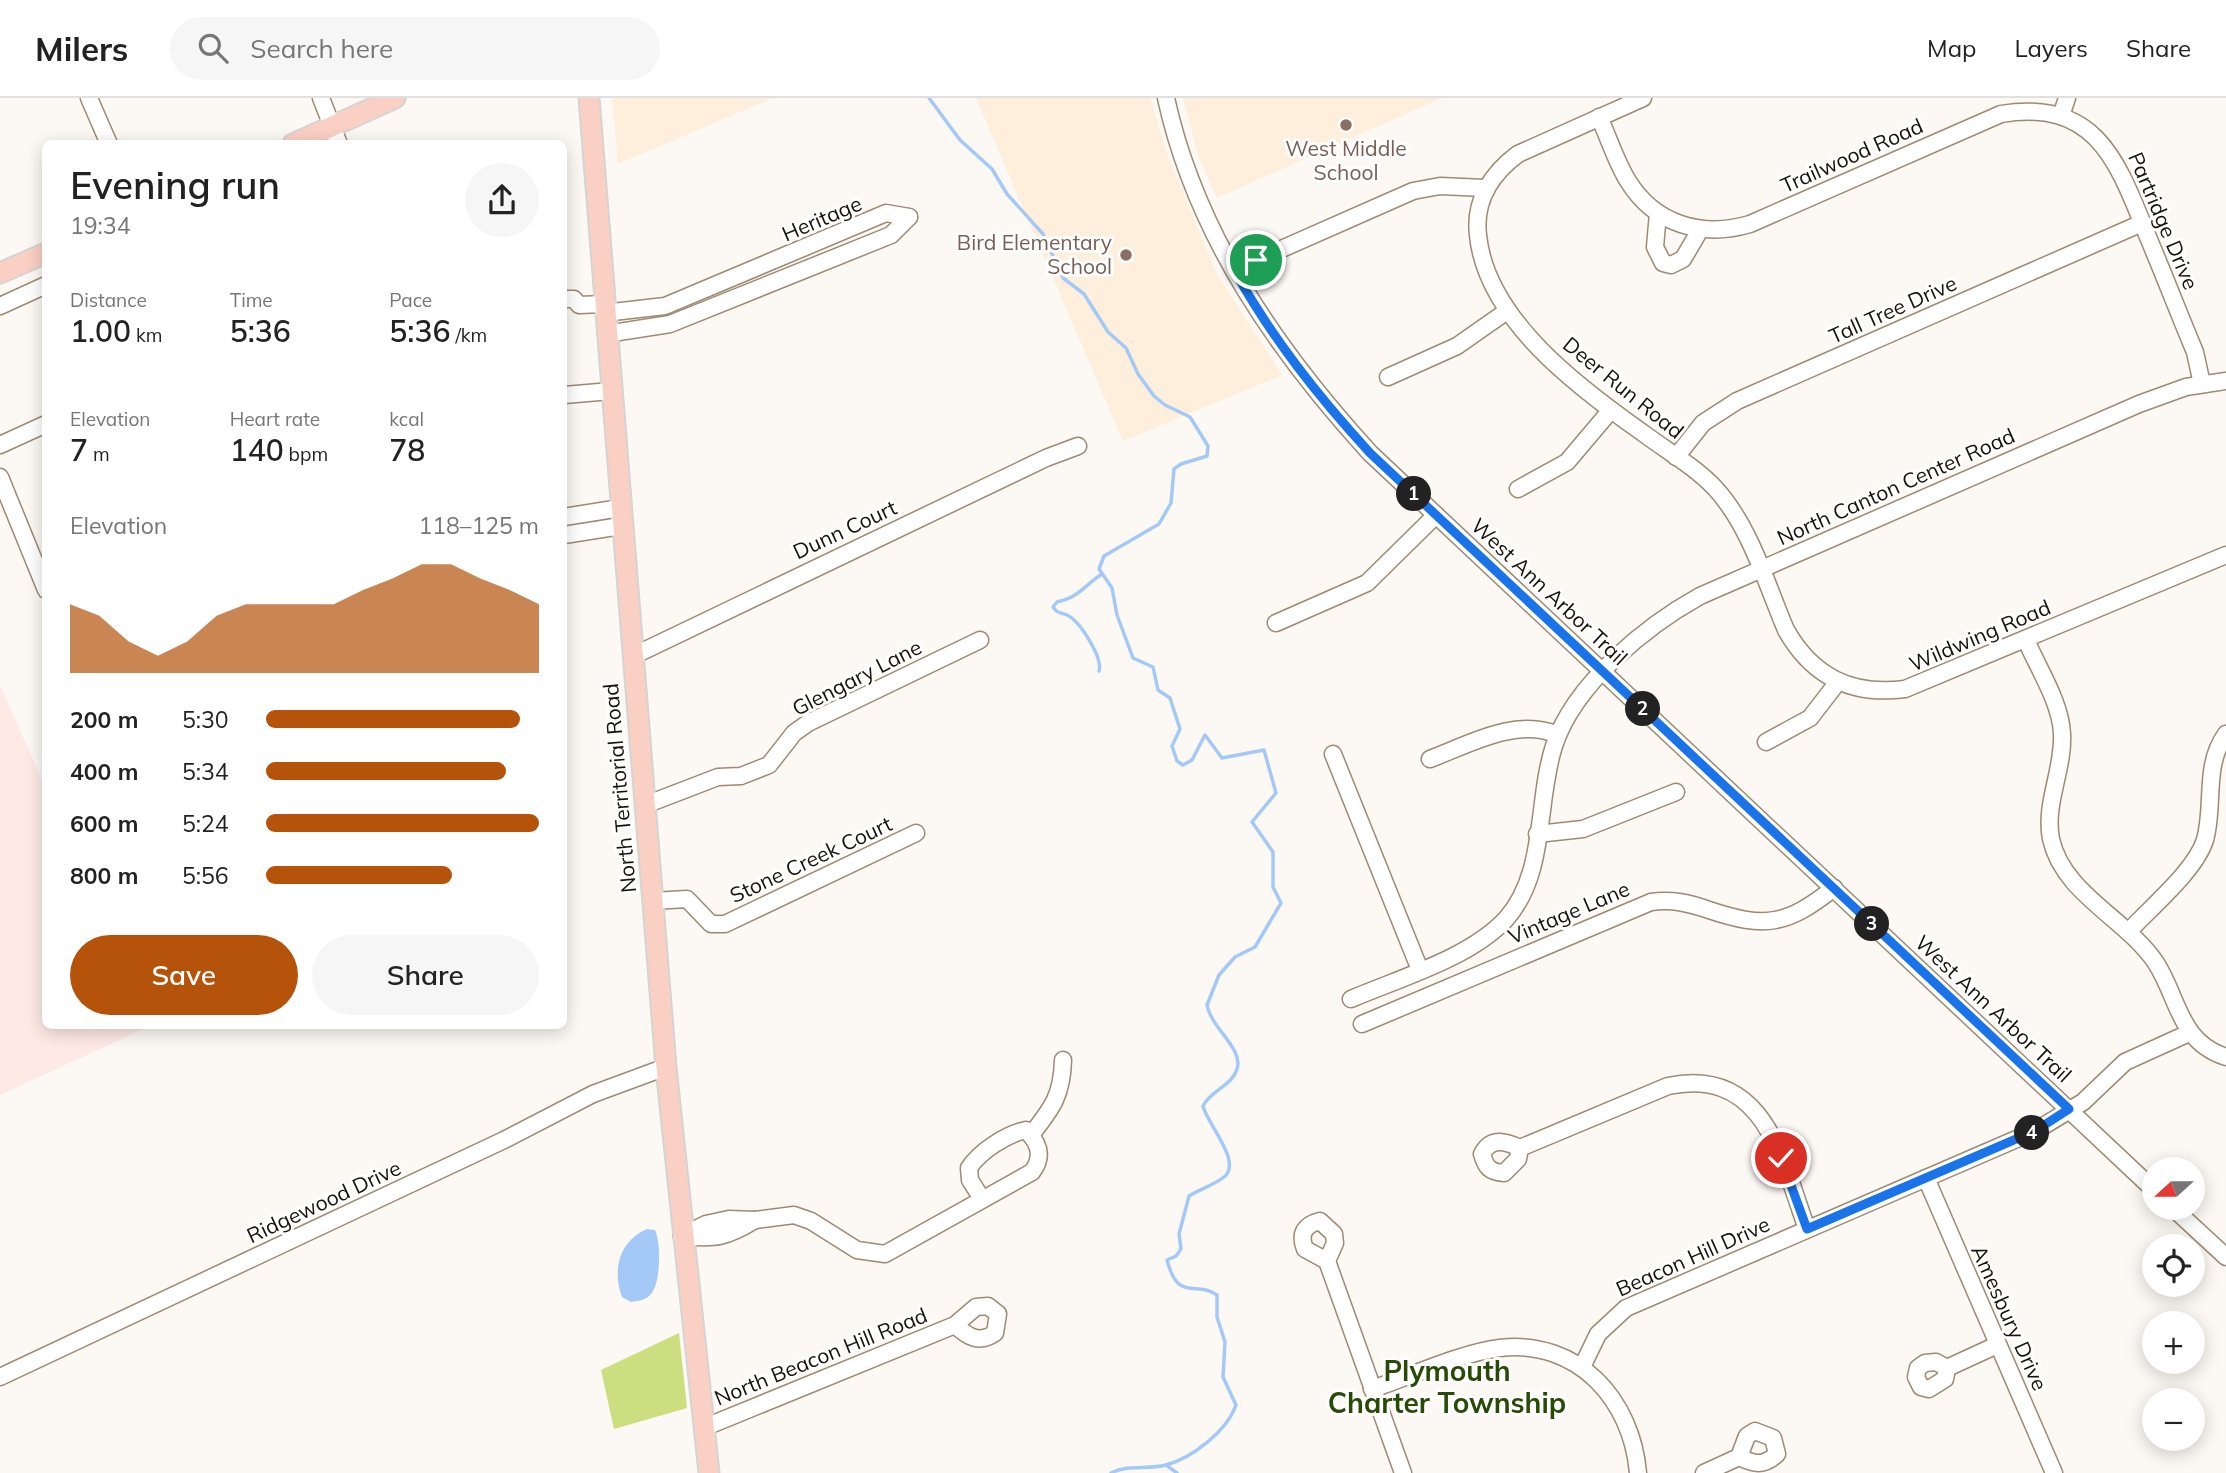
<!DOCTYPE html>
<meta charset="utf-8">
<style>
:root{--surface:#fff;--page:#f6f6f6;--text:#222;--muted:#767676;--line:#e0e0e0;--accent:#b45309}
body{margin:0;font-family:Mulish,sans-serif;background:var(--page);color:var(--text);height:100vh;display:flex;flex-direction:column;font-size:26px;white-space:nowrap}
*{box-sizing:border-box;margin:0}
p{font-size:23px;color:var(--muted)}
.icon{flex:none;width:38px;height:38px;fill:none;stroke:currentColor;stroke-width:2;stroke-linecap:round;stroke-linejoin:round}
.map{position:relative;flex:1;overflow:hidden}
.drawer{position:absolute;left:42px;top:42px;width:525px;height:889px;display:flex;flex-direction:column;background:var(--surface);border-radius:10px;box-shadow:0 4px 18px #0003}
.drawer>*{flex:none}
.needle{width:46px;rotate:249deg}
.controls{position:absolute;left:2142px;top:1059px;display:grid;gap:14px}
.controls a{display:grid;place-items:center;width:63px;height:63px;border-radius:50%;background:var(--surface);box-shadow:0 4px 18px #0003;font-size:35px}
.pin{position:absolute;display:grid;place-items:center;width:60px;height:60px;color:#fff;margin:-30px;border:4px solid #fff;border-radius:50%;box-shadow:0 2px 7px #0007}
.km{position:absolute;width:35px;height:35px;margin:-18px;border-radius:50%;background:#222;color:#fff;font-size:19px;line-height:35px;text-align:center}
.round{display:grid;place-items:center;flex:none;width:74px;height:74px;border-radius:37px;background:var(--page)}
.overview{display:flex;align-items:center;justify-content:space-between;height:119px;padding:0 28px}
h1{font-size:38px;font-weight:600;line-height:52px}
.figures{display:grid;grid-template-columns:repeat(3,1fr);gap:10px;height:119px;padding:7px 28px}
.figures div{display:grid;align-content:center}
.figures b{font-size:30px;font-weight:600}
.figures small{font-size:19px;font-weight:400}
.figures p{font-size:19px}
.chart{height:196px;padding:14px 28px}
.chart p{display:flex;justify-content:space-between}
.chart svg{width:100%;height:126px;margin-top:7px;fill:var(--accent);opacity:.7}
.primary-button{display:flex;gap:14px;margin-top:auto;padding:14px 28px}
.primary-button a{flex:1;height:80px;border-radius:42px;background:var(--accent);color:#fff;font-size:28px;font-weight:600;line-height:80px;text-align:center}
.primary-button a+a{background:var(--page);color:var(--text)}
ul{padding:0 28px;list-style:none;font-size:23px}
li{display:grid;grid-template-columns:112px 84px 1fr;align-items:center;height:52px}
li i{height:18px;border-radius:9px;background:var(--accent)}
header{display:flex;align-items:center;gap:42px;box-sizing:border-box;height:98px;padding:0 35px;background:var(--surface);border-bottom:2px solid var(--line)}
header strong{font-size:33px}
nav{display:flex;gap:38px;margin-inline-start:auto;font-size:24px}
.search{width:490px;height:63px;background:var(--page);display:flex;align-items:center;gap:18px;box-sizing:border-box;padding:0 24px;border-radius:38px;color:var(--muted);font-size:26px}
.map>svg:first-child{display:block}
.built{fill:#feefdc}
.industrial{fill:#fee9e5}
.green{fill:#ccde7f}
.water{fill:#a5c9f7}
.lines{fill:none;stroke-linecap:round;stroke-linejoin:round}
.stream{stroke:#a5c9f7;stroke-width:3.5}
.minor-casing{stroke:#9d8a73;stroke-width:19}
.major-casing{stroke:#d5d4d3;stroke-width:23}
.minor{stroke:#fff;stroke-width:16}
.major{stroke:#fbd0c4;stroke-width:19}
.route-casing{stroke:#fff;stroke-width:14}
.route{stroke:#1a73e8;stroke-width:9}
.education-dot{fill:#8d6e63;stroke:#fff;stroke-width:2.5}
.labels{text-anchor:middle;stroke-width:6;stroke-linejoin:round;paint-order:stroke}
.education-label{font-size:21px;fill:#785e54;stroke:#fff}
.street-label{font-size:21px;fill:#171108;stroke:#fff}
.district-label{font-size:28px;font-weight:bold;fill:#284a07;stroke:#fff}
</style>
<header>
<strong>Milers</strong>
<div class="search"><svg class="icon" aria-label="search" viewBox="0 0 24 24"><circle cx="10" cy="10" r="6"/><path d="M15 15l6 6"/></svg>Search here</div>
<nav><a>Map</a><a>Layers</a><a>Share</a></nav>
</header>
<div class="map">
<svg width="2226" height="1375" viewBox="0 0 2226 1375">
<rect width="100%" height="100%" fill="#fcf8f3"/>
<g class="built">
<polygon points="612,0 773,0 618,66"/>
<polygon points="976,0 1150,0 1169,62 1217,176 1282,277 1123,343"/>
<polygon points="1183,0 1442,0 1217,100 1199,60"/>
</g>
<polygon class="industrial" points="0,587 45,689 46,928 150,928 0,997"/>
<polygon class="green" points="679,1235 687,1310 614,1331 601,1272"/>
<path class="water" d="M647 1131 655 1132C661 1144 661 1185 651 1196 646 1202 639 1203 631 1204L622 1199C612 1172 619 1143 647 1131Z"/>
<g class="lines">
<g class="stream">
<path d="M929 0 960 42 992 71 1007 96 1043 136 1063 180 1084 196 1108 234 1126 250 1138 276 1154 298 1165 307 1190 319 1208 348 1207 358 1181 366 1174 371 1171 405 1159 426 1104 458 1099 471 1112 490 1117 517 1133 560 1153 569 1158 592 1170 600 1180 631 1172 648 1177 663 1183 667 1192 662 1205 637 1222 660 1264 652 1276 695 1252 724 1273 754V789L1281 805 1255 849 1235 859 1219 877 1207 907C1211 930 1244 951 1237 971 1232 988 1210 993 1203 1008 1207 1026 1243 1064 1224 1079 1214 1087 1200 1091 1189 1098L1179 1136 1181 1151 1176 1158 1167 1162C1178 1205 1196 1182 1217 1197V1219L1225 1244 1223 1279 1236 1307C1227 1333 1192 1360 1166 1367 1148 1372 1129 1366 1111 1375"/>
<path d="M1099 573C1103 560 1080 523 1067 517 1060 514 1058 516 1053 509L1057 504C1081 498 1082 489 1102 476"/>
<polyline points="1166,1367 1177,1375"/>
</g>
<defs>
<g id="minor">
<polyline points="89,0 109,46"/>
<polyline points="321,0 339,46"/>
<path d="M1166 0C1196 137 1277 253 1370 355L2154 1092"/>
<path d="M1643 0 1518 56C1491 76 1474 103 1478 137 1486 221 1579 290 1643 335 1667 353 1694 368 1715 390 1750 428 1766 485 1786 532 1812 578 1851 598 1905 591L2226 457"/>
<polyline points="2061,18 2067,0"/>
<path d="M1599 19C1609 40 1616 64 1628 83 1655 127 1703 140 1750 126L2001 16C2097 0 2118 65 2148 139 2164 177 2179 216 2195 254L2202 286"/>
<polyline points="1658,115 1655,149 1663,165 1671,167 1683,161 1700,132"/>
<polyline points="1234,172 1413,93 1440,88 1485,90"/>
<polyline points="564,201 574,201 579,207 604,206"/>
<polyline points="0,208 46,187"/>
<polyline points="604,215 665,208 886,115 909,119"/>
<polyline points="606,236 670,226 891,137 909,119"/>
<polyline points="1388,279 1457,248 1507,213"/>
<polyline points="564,297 611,293"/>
<polyline points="0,347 46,326"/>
<polyline points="1676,359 1703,325 1737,303 2142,125"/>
<polyline points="0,379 46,492"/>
<polyline points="1518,391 1567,364 1611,312"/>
<polyline points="564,419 620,410"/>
<polyline points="564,437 621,428"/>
<polyline points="1276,525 1367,485 1436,417"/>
<path d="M2026 542C2038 570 2061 605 2062 636 2064 671 2044 706 2051 741 2063 796 2127 821 2156 865 2179 901 2179 944 2226 959"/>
<polyline points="633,558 1046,360 1078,348"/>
<polyline points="1766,644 1810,620 1837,585"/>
<polyline points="1333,656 1420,872"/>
<path d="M1430 661C1470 646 1516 619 1558 637"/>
<polyline points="645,707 718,679 741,678 769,667 794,635 808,625 980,542"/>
<polyline points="1537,736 1583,731 1676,694"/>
<polyline points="653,803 687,801 711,826 725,826 916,735"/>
<path d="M2128 834C2151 809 2195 773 2205 742 2215 706 2203 668 2226 636"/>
<path d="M1351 901C1400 880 1470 860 1506 821 1547 775 1536 703 1554 648 1574 586 1646 528 1700 498L2139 306 2186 289 2226 283"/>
<path d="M1362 926 1651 804C1672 801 1689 805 1709 812 1766 831 1787 827 1834 790"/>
<path d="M1031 1037C1052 1010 1062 998 1063 962"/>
<path d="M1520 1050 1518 1061 1504 1075C1490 1074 1486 1070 1482 1056 1491 1039 1505 1043 1520 1050L1668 988C1765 968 1782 1062 1807 1131"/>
<polyline points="1926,1080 2054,1375"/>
<polyline points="2173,1110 2226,1159"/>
<path d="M682 1138 706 1126 729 1121 755 1122 794 1117 811 1123 857 1152 885 1156 1032 1074C1044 1058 1039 1045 1026 1032 1007 1036 980 1053 969 1070L970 1082 982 1101"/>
<path d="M682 1138C715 1141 726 1140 755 1122"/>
<path d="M1327 1163 1305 1151C1299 1136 1304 1127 1320 1123L1334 1136 1335 1145 1327 1163 1403 1375"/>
<polygon points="1936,1264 1947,1270 1945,1281 1929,1291 1921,1289 1916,1279 1918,1270 1925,1265"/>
<polyline points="1582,1269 1598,1236 1626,1210 2035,1033 2083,1004 2125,964 2189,935"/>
<polyline points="1947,1270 1997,1247"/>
<polyline points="0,1279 504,1042 593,996 666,969"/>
<path d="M1372 1291C1412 1278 1460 1255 1500 1250 1578 1241 1632 1302 1638 1375"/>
<path d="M703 1330 955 1227 976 1209 988 1208 998 1216 995 1235C979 1246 968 1239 955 1227"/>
<path d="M1704 1375 1739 1359C1754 1366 1763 1369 1777 1356L1773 1340 1755 1333 1747 1338 1739 1359"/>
</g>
<g id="major">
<polyline points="589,0 666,969 709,1375"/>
<polyline points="293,46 395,0"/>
<polyline points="0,175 46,155"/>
</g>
</defs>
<use href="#minor" class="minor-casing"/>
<use href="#major" class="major-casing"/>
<use href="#minor" class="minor"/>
<use href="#major" class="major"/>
</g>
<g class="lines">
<defs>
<path id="route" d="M1256 162 1234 172C1272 240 1317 297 1370 355L2069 1011 2035 1033 1807 1131 1781 1060"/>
</defs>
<use href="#route" class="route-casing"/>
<use href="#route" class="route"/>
</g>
<g class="education-dot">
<circle cx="1346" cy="27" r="7"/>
<circle cx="1126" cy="157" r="7"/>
</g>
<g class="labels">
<g class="education-label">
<text x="1346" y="58">West Middle<tspan x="1346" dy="24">School</tspan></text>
<text x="1112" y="152" text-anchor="end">Bird Elementary<tspan x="1112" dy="24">School</tspan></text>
</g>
<g class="street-label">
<text transform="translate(1852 58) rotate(-24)" y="7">Trailwood Road</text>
<text transform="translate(822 121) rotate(-23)" y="7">Heritage</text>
<text transform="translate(2163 123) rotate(67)" y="7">Partridge Drive</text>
<text transform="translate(1893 212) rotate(-24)" y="7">Tall Tree Drive</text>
<text transform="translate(1623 290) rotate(39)" y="7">Deer Run Road</text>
<text transform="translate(1896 389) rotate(-24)" y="7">North Canton Center Road</text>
<text transform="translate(845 432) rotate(-25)" y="7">Dunn Court</text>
<text transform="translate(1549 494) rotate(43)" y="7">West Ann Arbor Trail</text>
<text transform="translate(1980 538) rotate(-23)" y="7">Wildwing Road</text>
<text transform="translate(857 580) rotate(-27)" y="7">Glengary Lane</text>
<text transform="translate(620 690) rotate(-95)" y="7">North Territorial Road</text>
<text transform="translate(811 762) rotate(-25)" y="7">Stone Creek Court</text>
<text transform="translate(1569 815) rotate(-23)" y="7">Vintage Lane</text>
<text transform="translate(1993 911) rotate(43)" y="7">West Ann Arbor Trail</text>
<text transform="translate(324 1104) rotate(-25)" y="7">Ridgewood Drive</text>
<text transform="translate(1693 1159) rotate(-24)" y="7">Beacon Hill Drive</text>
<text transform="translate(2009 1220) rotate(66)" y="7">Amesbury Drive</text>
<text transform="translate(821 1259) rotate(-22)" y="7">North Beacon Hill Road</text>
</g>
<g class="district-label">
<text x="1447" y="1283">Plymouth<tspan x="1447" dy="32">Charter Township</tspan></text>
</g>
</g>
</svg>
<div class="controls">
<a><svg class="needle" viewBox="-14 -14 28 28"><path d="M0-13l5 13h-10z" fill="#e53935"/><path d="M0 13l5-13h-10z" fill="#767676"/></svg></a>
<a><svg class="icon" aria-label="locate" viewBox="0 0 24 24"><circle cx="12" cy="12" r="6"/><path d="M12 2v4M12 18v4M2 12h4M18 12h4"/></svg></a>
<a>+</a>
<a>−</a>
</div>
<div class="pin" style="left:1256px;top:162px;background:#1e9e55"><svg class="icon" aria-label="arrive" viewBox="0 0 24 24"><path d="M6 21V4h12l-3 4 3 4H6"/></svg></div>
<div class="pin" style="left:1781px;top:1060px;background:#d93025"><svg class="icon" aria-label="check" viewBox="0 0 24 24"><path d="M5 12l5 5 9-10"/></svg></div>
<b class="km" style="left:1414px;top:396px">1</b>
<b class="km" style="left:1643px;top:611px">2</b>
<b class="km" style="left:1872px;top:826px">3</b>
<b class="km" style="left:2032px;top:1035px">4</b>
<section class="drawer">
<div class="overview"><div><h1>Evening run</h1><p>19:34</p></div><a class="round"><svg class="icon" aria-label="share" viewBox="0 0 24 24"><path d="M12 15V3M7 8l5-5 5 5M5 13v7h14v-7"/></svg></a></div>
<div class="figures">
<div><p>Distance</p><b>1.00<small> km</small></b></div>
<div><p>Time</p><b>5:36</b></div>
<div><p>Pace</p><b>5:36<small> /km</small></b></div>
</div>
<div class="figures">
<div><p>Elevation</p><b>7<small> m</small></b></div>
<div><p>Heart rate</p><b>140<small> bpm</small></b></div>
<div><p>kcal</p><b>78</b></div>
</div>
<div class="chart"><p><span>Elevation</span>118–125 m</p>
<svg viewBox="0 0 160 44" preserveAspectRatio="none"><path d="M0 44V20L10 24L20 33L30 38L40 33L50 24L60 20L70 20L80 20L90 20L100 15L110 11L120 6L130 6L140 11L150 15L160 20V44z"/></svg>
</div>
<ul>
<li><b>200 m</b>5:30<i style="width:93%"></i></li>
<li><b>400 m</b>5:34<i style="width:88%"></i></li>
<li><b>600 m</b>5:24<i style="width:100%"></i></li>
<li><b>800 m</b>5:56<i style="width:68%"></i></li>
</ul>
<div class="primary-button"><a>Save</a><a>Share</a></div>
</section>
</div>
